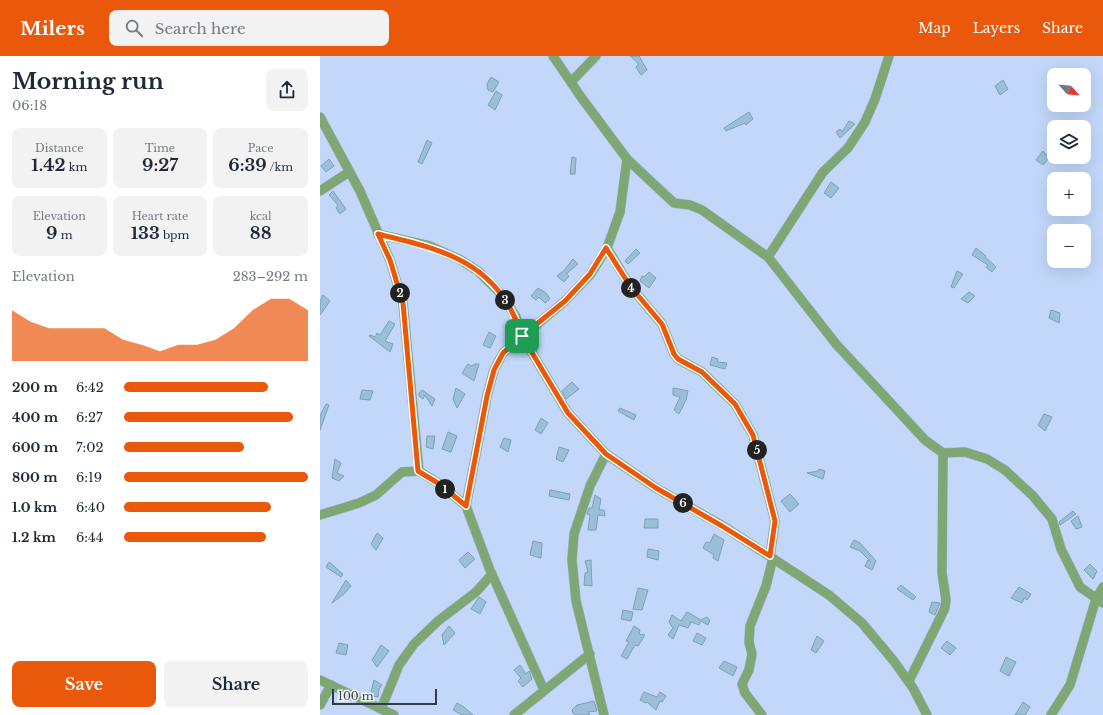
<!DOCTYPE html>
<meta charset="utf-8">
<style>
:root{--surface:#fff;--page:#f2f2f3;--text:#1f2937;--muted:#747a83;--accent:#ea580c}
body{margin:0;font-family:"Libre Baskerville",serif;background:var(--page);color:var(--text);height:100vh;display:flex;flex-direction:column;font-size:15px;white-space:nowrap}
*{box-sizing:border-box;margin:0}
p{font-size:13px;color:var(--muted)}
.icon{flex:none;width:22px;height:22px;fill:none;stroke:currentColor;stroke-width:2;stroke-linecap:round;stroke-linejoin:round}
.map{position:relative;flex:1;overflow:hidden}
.side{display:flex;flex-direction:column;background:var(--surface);width:320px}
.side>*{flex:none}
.needle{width:26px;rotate:117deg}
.buttons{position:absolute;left:727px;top:12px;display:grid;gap:8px}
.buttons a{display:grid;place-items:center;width:44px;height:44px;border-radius:8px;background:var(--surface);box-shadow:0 4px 16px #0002;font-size:20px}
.scale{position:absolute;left:12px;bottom:10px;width:105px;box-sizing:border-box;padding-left:4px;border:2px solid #333b48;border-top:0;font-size:11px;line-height:14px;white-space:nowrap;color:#333b48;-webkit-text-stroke:3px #f3f7fe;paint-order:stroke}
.pin{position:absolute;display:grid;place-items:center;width:34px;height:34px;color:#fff;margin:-17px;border-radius:8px;box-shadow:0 2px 6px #0006}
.km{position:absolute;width:20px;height:20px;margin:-10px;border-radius:50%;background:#222;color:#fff;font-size:11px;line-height:20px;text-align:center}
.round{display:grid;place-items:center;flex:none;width:42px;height:42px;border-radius:8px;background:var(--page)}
.head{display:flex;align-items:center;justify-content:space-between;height:68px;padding:0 12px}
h1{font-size:22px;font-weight:700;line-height:30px}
.figures{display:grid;grid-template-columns:repeat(3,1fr);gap:6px;height:68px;padding:4px 12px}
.figures div{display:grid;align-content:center;border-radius:8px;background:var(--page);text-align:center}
.figures b{font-size:17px;font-weight:700}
.figures small{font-size:11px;font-weight:400}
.figures p{font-size:11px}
.chart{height:112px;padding:8px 12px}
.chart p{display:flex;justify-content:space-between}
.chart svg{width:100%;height:72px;margin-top:4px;fill:var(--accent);opacity:.7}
.button{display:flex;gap:8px;margin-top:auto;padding:8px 12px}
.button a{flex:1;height:46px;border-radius:8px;background:var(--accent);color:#fff;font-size:16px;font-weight:700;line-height:46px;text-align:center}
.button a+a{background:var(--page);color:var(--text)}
ul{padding:0 12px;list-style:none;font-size:13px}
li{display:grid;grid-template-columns:64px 48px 1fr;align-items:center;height:30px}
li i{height:10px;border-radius:5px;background:var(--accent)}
header{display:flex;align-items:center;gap:24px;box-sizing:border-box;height:56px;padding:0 20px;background:var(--accent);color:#fff}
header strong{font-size:19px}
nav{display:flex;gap:22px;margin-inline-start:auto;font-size:14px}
.search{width:280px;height:36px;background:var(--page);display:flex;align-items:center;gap:10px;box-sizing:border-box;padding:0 14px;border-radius:8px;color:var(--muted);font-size:15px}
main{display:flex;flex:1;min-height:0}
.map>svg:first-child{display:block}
.building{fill:#9cbfd9;stroke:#7d9fb7}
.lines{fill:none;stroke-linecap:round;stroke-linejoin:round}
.minor-casing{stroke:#a3b5d2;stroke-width:10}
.minor{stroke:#7ea774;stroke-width:9}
.route-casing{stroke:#fff;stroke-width:8}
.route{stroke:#ea580c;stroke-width:5}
</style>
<header>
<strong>Milers</strong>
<div class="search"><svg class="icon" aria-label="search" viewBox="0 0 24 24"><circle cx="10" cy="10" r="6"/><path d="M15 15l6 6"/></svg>Search here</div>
<nav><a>Map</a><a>Layers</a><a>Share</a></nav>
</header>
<main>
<section class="side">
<div class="head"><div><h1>Morning run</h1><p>06:18</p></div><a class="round"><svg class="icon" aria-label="share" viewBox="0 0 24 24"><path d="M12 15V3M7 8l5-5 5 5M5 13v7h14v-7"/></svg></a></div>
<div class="figures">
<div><p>Distance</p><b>1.42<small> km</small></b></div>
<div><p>Time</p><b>9:27</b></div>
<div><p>Pace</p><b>6:39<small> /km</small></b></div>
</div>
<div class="figures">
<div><p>Elevation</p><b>9<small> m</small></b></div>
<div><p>Heart rate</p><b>133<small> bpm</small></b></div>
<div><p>kcal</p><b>88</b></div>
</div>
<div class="chart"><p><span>Elevation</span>283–292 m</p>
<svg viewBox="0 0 160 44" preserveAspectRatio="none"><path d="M0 44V13L10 20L20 24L30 24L40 24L50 24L60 31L70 34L80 38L90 34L100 34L110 31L120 24L130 13L140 6L150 6L160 13V44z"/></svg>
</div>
<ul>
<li><b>200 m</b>6:42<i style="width:78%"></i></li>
<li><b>400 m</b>6:27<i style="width:92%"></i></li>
<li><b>600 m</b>7:02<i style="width:65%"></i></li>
<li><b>800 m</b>6:19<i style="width:100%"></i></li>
<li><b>1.0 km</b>6:40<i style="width:80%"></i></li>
<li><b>1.2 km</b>6:44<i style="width:77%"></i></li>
</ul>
<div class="button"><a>Save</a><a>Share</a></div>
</section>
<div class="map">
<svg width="783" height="659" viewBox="0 0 783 659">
<rect width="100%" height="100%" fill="#c2d7f9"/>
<g class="building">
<polygon points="310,0 319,0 327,14 321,19 316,11 319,8"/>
<polygon points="171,21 179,26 173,36 168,34 167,28"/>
<polygon points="683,24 688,33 680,39 675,30"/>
<polygon points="176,35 182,39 175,54 168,49"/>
<polygon points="429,56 433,63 426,69 425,67 406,75 404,72"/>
<polygon points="529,65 535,68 520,82 516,76 520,73 522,76"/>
<polygon points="107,84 112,87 102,108 98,106"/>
<polygon points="723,95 729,102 723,109 716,104"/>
<polygon points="252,101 256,102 255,118 250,118"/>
<polygon points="9,103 14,110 6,116 1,110"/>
<polygon points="511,126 519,132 511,142 504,137"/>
<polygon points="13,135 26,153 20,158 16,152 18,149 9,139"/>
<polygon points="656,192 666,200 665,201 676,211 672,216 666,211 668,209 652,199"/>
<polygon points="316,193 320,197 308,208 305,205"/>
<polygon points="253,203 258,208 246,218 249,220 244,226 237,220 242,216 243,216"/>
<polygon points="637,215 643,218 634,232 631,231"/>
<polygon points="329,216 336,222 329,232 320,225 322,220 324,221"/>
<polygon points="218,232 226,237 230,243 225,247 219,241 216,244 211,240"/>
<polygon points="649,236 655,240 648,247 641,243"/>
<polygon points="3,239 10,245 0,259 0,245"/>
<polygon points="731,254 740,257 739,267 729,262"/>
<polygon points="69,265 75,268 65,285 73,288 70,296 49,280 50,279 55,281 57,277 60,279"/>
<polygon points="169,276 176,280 170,292 163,289"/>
<polygon points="392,301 398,303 397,306 407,307 405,313 390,309"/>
<polygon points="148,308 152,310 154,308 159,308 154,325 142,317"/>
<polygon points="252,326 259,333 246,343 242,335"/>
<polygon points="136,332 145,338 137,352 133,343"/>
<polygon points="353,332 368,335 366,344 359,358 354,354 360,341 353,339"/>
<polygon points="42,334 53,335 50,344 40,343"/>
<polygon points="102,334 115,343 112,350 105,339 103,343 99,340 99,337"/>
<polygon points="6,348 9,349 0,374 0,360"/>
<polygon points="300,352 316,359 314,364 298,355"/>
<polygon points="724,358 732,361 725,375 718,369"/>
<polygon points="221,362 228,367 221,378 215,374"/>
<polygon points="128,376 137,380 131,396 122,393"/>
<polygon points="107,380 115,380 113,393 106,391"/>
<polygon points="184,382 191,384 188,396 180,391"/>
<polygon points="239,391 249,394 243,406 236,403"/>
<polygon points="15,403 21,407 17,417 24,420 19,425 12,422"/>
<polygon points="499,413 505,415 503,423 487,417 498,415"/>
<polygon points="230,434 250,438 249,444 229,440"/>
<polygon points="470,438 479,448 470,456 461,445"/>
<polygon points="275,439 281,443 279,454 284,454 285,460 278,459 276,474 268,474 270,459 267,458 269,452 272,452"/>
<polygon points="753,455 756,458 740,469 739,466"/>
<polygon points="758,460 762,471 756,473 751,465"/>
<polygon points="325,463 338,463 338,472 324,472"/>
<polygon points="57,477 63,482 56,494 51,488"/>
<polygon points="394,478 404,484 398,505 393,502 394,499 383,492 386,486 390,487"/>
<polygon points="534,484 540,487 556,505 552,514 545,510 548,504 551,506 540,495 530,491"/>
<polygon points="213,485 222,487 221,502 210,499"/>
<polygon points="328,493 339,495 338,504 327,501"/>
<polygon points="148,496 155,503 145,512 139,504"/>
<polygon points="271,504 272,530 264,529 265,517 268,516 265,505"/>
<polygon points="9,506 23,518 21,521 6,511"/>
<polygon points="770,508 777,515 773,523 764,514"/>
<polygon points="26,524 31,530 24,538 12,547"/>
<polygon points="581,529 596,541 593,544 577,533"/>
<polygon points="699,531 711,538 707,544 704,542 702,547 691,542"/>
<polygon points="318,532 328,534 322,554 313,553"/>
<polygon points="159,541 166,546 160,558 151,553"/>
<polygon points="612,546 620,547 615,559 609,556"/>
<polygon points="303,554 313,556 311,565 301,563"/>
<polygon points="367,556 381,564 387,561 390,564 388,569 381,565 379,569 371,566 368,572 359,569 353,583 348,579 353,572 349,566 352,559 361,565"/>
<polygon points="129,570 135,577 124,589 122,579"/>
<polygon points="314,570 320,574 319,578 325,579 318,590 315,589 307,603 301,600 309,586 306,585"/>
<polygon points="377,577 386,582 382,589 373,585"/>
<polygon points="497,580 504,585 496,597 491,594"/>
<polygon points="627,585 636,592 630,599 621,592"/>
<polygon points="19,587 28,589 26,599 16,597"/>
<polygon points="61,589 69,595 57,611 52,604"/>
<polygon points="686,601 696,606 689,620 680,615"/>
<polygon points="404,605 417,611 413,620 399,612"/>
<polygon points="200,609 206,618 209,615 212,623 203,631 198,625 201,622 194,614"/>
<polygon points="54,624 62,629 59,633 58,641 50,640"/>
<polygon points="324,636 337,641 340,636 346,640 342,646 340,645 336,654 327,646 326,647 320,644"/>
<polygon points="274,645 277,655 268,656 270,659 255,659 253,657 252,654 257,649"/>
<polygon points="703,646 710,651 705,659 695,659"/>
<polygon points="137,647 144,651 153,659 142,659 133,654"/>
</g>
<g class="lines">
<defs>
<g id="minor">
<polyline points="233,0 261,41 307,103 354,147 370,149 382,154 448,201 516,288 605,384 623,397 645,396 667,403 685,414 713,440 732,463 741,493 760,531 783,547"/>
<polyline points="251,26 276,0"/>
<polyline points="0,61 40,135 70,204 83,247 99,415"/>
<polyline points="0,135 29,116"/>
<polyline points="58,178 110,190 139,203 158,215 182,239 196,261 202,280 248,357 286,398 336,432 403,470 509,539 542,567 573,604 593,632 607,659"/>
<polyline points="287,192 310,230 342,268 354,298 358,303 382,316 415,348 433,379 455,465 450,500"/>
<polyline points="448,201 503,116 528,92 545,66 555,43 569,0"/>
<polyline points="146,450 167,340 174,314 183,297 245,245 270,219 287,192 300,156 307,103"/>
<polyline points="0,459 39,447 56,439 82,416 99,415 121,429 146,450 170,514 224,634"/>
<polyline points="0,624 74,659"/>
<polyline points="589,625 625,552 626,544 622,517 623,397"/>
<polyline points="0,649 11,629"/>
<polyline points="61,653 79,609 94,588 118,565 156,536 172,518"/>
<polyline points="194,659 270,598"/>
<polyline points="284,659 256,545 252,504 254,478 270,430 286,398"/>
<polyline points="442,659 425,637 422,628 429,614 432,598 429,586 430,570 446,530 453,502"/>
<polyline points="731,659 750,629 776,543 783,531"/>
</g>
</defs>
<use href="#minor" class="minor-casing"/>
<use href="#minor" class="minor"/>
</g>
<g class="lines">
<defs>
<path id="route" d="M202 280 183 297 174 314 167 340 146 450 121 429 98 415 83 247 70 204 58 178C125 194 179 207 202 280L245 245 270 218 286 192 310 230 342 268 354 298 358 303 382 316 415 348 433 379 455 465 450 500 402 470 336 432 286 398 248 357 202 280"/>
</defs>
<use href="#route" class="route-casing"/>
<use href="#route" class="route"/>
</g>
</svg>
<div class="buttons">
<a><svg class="needle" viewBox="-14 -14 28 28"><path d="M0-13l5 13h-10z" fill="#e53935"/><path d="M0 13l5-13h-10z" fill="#747a83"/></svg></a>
<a><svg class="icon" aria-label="layers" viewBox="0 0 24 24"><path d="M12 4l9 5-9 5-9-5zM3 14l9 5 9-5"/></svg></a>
<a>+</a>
<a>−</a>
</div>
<div class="scale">100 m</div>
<div class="pin" style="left:202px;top:280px;background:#1e9e55"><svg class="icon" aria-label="arrive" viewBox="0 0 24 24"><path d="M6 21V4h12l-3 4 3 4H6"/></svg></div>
<b class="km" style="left:125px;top:433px">1</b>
<b class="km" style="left:80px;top:237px">2</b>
<b class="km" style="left:185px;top:244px">3</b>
<b class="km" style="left:311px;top:232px">4</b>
<b class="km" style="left:437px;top:394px">5</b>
<b class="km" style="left:363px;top:447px">6</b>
</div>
</main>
